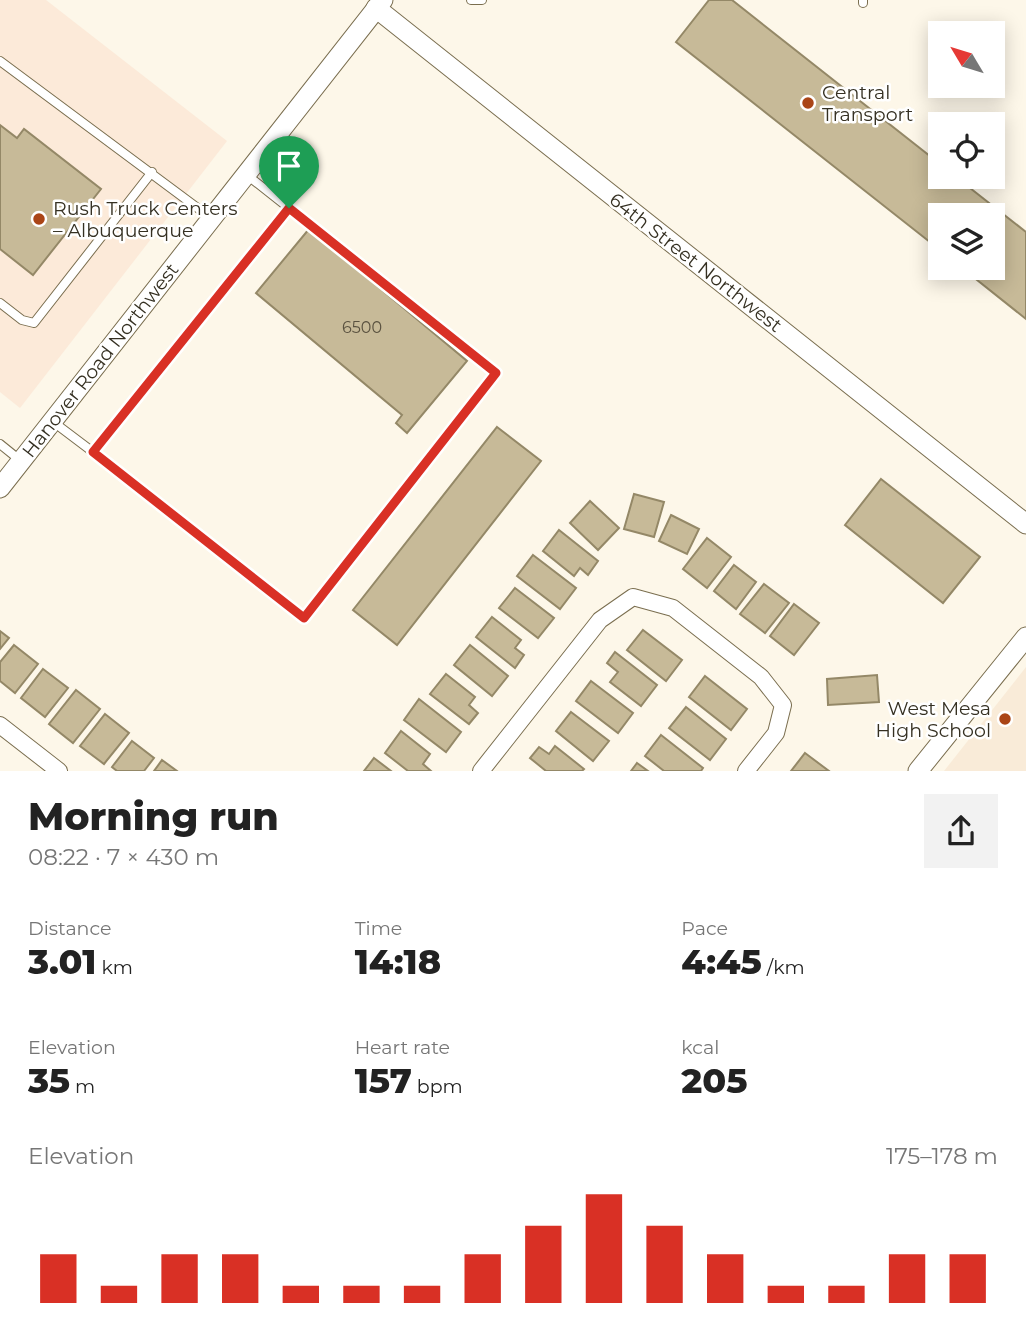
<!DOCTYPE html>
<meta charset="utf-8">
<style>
:root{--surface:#fff;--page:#f2f2f2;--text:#222;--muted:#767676;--accent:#d93025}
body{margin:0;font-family:Montserrat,sans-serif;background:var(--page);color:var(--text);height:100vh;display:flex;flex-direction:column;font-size:26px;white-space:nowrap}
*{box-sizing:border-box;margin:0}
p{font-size:23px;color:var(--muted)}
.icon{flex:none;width:38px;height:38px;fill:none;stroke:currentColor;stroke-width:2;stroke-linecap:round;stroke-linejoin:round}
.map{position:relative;height:771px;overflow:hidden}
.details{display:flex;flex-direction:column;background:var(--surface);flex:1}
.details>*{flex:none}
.needle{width:46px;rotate:308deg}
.buttons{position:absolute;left:928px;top:21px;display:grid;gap:14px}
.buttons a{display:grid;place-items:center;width:77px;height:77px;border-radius:0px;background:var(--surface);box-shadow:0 4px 18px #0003;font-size:35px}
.pin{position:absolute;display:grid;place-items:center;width:60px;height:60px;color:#fff;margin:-72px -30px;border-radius:50% 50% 50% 0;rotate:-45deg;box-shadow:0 0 7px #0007}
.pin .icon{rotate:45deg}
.round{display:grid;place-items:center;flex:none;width:74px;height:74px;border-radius:0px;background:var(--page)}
.summary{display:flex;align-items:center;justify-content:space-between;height:119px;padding:0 28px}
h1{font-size:38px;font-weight:800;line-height:52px}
.stats{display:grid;grid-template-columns:repeat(3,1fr);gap:10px;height:119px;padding:7px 28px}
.stats div{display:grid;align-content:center}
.stats b{font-size:35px;font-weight:800}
.stats small{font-size:19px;font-weight:400}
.stats p{font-size:19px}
.chart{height:196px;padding:14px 28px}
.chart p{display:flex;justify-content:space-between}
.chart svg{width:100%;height:126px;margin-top:7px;stroke:var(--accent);stroke-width:6}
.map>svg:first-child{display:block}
.industrial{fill:#fcead9}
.education{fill:#f9ebd8}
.building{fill:#c7ba98;stroke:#948867;stroke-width:2}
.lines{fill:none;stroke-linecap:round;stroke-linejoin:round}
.service-casing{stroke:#7a6e4f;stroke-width:10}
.minor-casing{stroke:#7a6e4f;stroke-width:18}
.tertiary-casing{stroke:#7a6e4f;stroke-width:21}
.service{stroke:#fff;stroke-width:8}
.minor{stroke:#fff;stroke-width:16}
.tertiary{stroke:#fff;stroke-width:19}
.route-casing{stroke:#fff;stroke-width:14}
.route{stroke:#d93025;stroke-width:9}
.poi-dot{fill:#aa4517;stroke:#fff;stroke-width:2.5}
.labels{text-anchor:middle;stroke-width:5;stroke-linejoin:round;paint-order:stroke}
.number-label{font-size:16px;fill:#5a5240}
.poi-label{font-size:19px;fill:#353022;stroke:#fff;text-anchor:start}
.street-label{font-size:19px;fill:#353022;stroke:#fff}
</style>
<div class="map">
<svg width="1026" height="771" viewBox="0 0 1026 771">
<rect width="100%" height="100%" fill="#fdf7e9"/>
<polygon class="industrial" points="0,0 46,0 227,141 20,408 0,392"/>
<polygon class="education" points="1026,667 1026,771 944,771"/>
<g class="building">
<polygon points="709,0 732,0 940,164 940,177 956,177 1026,232 1026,319 962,268 992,268 992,215 940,215 940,250 676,42"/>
<polygon points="0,125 17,138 24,129 101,189 33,275 0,249"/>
<polygon points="309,229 467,361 407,433 396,423 402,415 256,293"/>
<polygon points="497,427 541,461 397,645 353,610"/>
<polygon points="881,479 980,557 943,603 845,525"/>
<polygon points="634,494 664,502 654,537 624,529"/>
<polygon points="590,501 619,528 598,550 570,523"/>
<polygon points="671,515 699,529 687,554 659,541"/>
<polygon points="559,530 598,561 588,575 580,568 574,576 543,551"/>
<polygon points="707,538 731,557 707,588 683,569"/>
<polygon points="533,555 576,588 560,609 517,576"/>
<polygon points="734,565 756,582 736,609 714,591"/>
<polygon points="764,584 789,603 765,633 740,614"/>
<polygon points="515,588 554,618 538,638 499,608"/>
<polygon points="794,604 819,623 794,655 770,636"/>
<polygon points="492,617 521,640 515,648 524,655 515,668 476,637"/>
<polygon points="643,630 682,660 666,681 627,650"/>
<polygon points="0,631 9,638 0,649"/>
<polygon points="14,645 38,664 15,693 0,681 0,662"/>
<polygon points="470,645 508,676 492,696 454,665"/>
<polygon points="615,652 657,685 641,706 610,682 618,672 607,663"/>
<polygon points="43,669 68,688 45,717 21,698"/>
<polygon points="446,674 475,697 469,705 478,713 469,724 430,694"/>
<polygon points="877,675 879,702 828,705 827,679"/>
<polygon points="705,676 747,709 731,730 689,697"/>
<polygon points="591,681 633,713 618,733 576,701"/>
<polygon points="76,690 100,709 73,743 49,724"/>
<polygon points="419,699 461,732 446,752 404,720"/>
<polygon points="686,707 726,739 710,760 669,728"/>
<polygon points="571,712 609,741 593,761 556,731"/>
<polygon points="105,714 129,733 104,764 80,746"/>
<polygon points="401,731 430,754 423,764 431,771 408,771 385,753"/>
<polygon points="661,735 703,768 701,771 664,771 645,756"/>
<polygon points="132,741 154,758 144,771 117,771 112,767"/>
<polygon points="555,746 584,769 582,771 546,771 530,758 539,747 549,754"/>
<polygon points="805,753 829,771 791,771"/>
<polygon points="374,758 391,771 364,771"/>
<polygon points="162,760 177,771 154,771"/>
<polygon points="637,763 648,771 631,771"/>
</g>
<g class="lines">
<defs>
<g id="service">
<polyline points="471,0 482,0"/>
<polyline points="863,0 863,3"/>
<polyline points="0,61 211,218"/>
<polyline points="0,303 22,320 34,323 152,172"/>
<polyline points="52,421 93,452 289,208 247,175"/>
<polyline points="0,444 21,461"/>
<polyline points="93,452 304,618 496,373 289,208"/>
</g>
<g id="minor">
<polyline points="0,725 59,771"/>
<polyline points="481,771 600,620 633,597 673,608 761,677 783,705 776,733 746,771"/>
</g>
<g id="tertiary">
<polyline points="376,8 1026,524"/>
<polyline points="0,488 383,0"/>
<polyline points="918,771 1026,637"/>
</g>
</defs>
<use href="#service" class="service-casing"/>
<use href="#minor" class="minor-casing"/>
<use href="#tertiary" class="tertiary-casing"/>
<use href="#service" class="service"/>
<use href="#minor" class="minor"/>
<use href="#tertiary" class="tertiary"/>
</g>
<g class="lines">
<defs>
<polygon id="route" points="289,208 496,373 304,618 93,452"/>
</defs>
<use href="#route" class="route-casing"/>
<use href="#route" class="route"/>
</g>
<g class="poi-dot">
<circle cx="808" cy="103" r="7"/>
<circle cx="39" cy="219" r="7"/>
<circle cx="1005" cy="719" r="7"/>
</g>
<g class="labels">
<g class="number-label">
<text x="362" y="333">6500</text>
</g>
<g class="poi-label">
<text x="822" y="99">Central<tspan x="822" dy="22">Transport</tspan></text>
<text x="53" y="215">Rush Truck Centers<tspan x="53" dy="22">– Albuquerque</tspan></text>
<text x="991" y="715" text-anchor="end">West Mesa<tspan x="991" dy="22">High School</tspan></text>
</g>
<g class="street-label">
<text transform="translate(696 262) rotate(38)" y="7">64th Street Northwest</text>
<text transform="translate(100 360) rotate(-52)" y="7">Hanover Road Northwest</text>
</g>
</g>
</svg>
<div class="buttons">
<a><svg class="needle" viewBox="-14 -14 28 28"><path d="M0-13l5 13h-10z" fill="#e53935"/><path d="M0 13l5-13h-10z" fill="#767676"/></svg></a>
<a><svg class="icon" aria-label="locate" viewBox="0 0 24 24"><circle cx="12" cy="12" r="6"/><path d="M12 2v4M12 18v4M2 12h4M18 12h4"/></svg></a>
<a><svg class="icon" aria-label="layers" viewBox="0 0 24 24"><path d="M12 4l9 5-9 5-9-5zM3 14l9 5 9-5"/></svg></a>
</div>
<div class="pin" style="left:289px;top:208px;background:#1e9e55"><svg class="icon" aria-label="arrive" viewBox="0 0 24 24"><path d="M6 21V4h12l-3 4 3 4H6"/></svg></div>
</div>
<section class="details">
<div class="summary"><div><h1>Morning run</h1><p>08:22 · 7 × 430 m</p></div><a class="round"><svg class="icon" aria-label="share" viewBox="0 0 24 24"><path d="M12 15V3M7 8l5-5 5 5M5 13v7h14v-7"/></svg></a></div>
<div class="stats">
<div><p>Distance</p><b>3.01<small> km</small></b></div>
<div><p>Time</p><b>14:18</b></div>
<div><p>Pace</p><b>4:45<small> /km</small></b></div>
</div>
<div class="stats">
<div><p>Elevation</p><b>35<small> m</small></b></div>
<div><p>Heart rate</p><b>157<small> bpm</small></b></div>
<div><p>kcal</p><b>205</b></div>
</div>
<div class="chart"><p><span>Elevation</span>175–178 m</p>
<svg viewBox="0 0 160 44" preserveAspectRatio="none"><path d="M5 44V27M15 44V38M25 44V27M35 44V27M45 44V38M55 44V38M65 44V38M75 44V27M85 44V17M95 44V6M105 44V17M115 44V27M125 44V38M135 44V38M145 44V27M155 44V27"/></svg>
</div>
</section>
